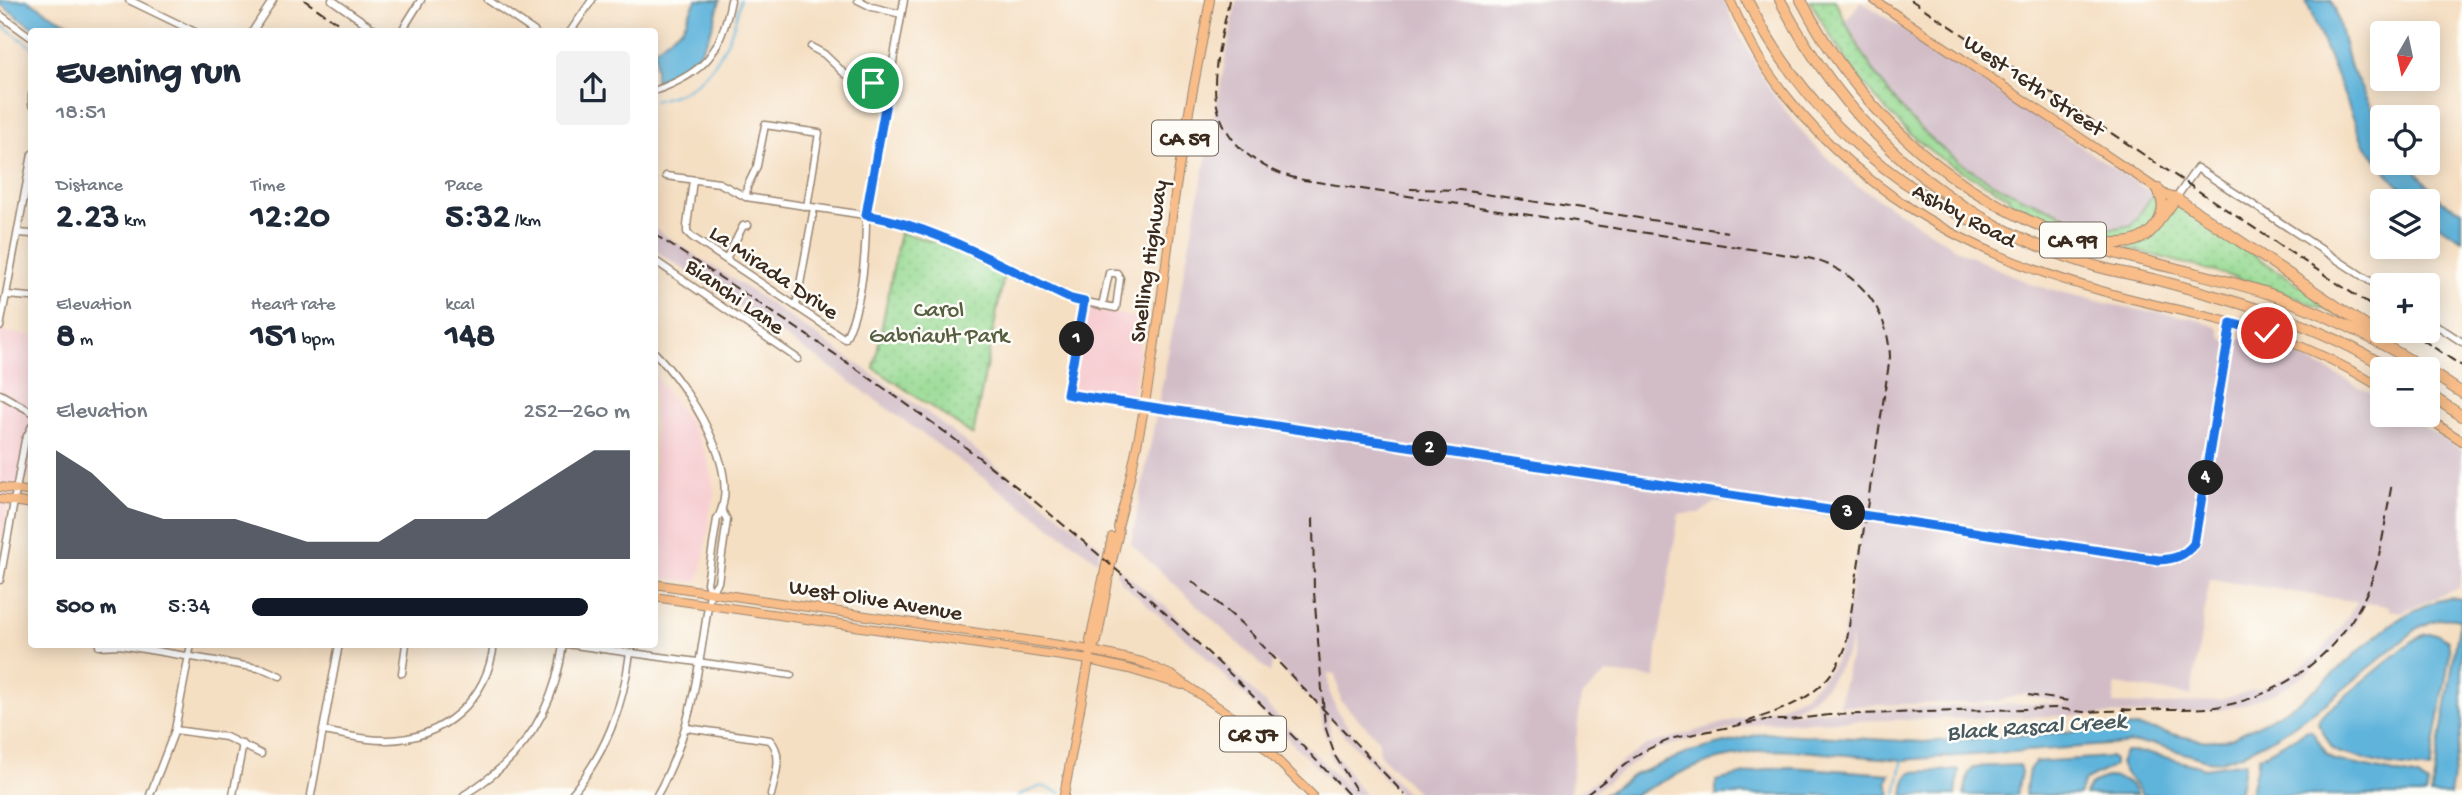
<!DOCTYPE html>
<meta charset="utf-8">
<style>
:root{--surface:#fff;--page:#f2f2f3;--text:#1f2937;--muted:#747a83;--accent:#111827}
body{margin:0;font-family:"Gochi Hand",sans-serif;background:var(--page);color:var(--text);height:100vh;display:flex;flex-direction:column;font-size:26px;white-space:nowrap}
*{box-sizing:border-box;margin:0}
p{font-size:23px;color:var(--muted)}
.icon{flex:none;width:38px;height:38px;fill:none;stroke:currentColor;stroke-width:2;stroke-linecap:round;stroke-linejoin:round}
.map{position:relative;flex:1;overflow:hidden}
.details{position:absolute;left:28px;top:28px;width:630px;height:620px;display:flex;flex-direction:column;background:var(--surface);border-radius:7px;box-shadow:0 4px 18px #0003}
.details>*{flex:none}
.needle{width:46px;rotate:189deg}
.buttons{position:absolute;left:2370px;top:21px;display:grid;gap:14px}
.buttons a{display:grid;place-items:center;width:70px;height:70px;border-radius:7px;background:var(--surface);box-shadow:0 4px 18px #0003;font-size:35px}
.pin{position:absolute;display:grid;place-items:center;width:60px;height:60px;color:#fff;margin:-30px;border:4px solid #fff;border-radius:50%;box-shadow:0 2px 7px #0007}
.km{position:absolute;width:35px;height:35px;margin:-18px;border-radius:50%;background:#222;color:#fff;font-size:19px;line-height:35px;text-align:center}
.round{display:grid;place-items:center;flex:none;width:74px;height:74px;border-radius:7px;background:var(--page)}
.headline{display:flex;align-items:center;justify-content:space-between;height:119px;padding:0 28px}
h1{font-size:38px;font-weight:700;line-height:52px}
.metrics{display:grid;grid-template-columns:repeat(3,1fr);gap:10px;height:119px;padding:7px 28px}
.metrics div{display:grid;align-content:center}
.metrics b{font-size:35px;font-weight:700}
.metrics small{font-size:19px;font-weight:400}
.metrics p{font-size:19px}
.chart{height:196px;padding:14px 28px}
.chart p{display:flex;justify-content:space-between}
.chart svg{width:100%;height:126px;margin-top:7px;fill:var(--accent);opacity:.7}
ul{padding:0 28px;list-style:none;font-size:23px}
li{display:grid;grid-template-columns:112px 84px 1fr;align-items:center;height:52px}
li i{height:18px;border-radius:9px;background:var(--accent)}
.map>svg:first-child{display:block}
.built{fill:#f7cfd3}
.industrial{fill:#d2bdc7;fill-rule:evenodd}
.grass{fill:url(#grass-dots);stroke:#688258;stroke-width:2}
.water{fill:#5fb4db;stroke:#4d6f7c;stroke-width:2}
.lines{fill:none;stroke-linecap:round;stroke-linejoin:round}
.stream{stroke:#5fb4db;stroke-width:2}
.minor-casing{stroke:#988470;stroke-width:9}
.major-casing{stroke:#988470;stroke-width:10}
.highway-casing{stroke:#988470;stroke-width:12}
.minor{stroke:#fff;stroke-width:6}
.major{stroke:#f8bd89;stroke-width:8}
.highway{stroke:#f8bd89;stroke-width:10}
.rail{stroke:#3b2a1e;stroke-width:2;stroke-dasharray:10 5;stroke-linecap:butt}
.route-casing{stroke:#fff;stroke-width:14}
.route{stroke:#1a73e8;stroke-width:9}
.labels{text-anchor:middle;stroke-width:5;stroke-linejoin:round;paint-order:stroke}
.shield{fill:#fdfcf7;stroke:#75695f;stroke-width:2}
.shield-label{font-size:21px;font-weight:bold;fill:#3b2a1e}
.street-label{font-size:23px;fill:#3b2a1e;stroke:#fdfcf7}
.park-label{font-size:23px;fill:#565f40;stroke:#fdfcf7}
.water-label{font-size:24px;font-style:italic;fill:#485a60;stroke:#fdfcf7}
</style>
<div class="map">
<svg width="2462" height="795" viewBox="0 0 2462 795">
<defs>
<pattern id="grass-dots" width="8" height="8" patternUnits="userSpaceOnUse" patternTransform="scale(1.75)"><rect width="8" height="8" fill="#95d991"/><path d="M2 2h.1M6 6h.1" fill="none" stroke="#81ba7d" stroke-width="1.8" stroke-linecap="round"/></pattern>
</defs>
<rect width="100%" height="100%" fill="#fdfcf7"/>
<filter id="ink" filterUnits="userSpaceOnUse"><feTurbulence type="fractalNoise" baseFrequency=".0143" numOctaves="2"/><feDisplacementMap in="SourceGraphic" scale="14" xChannelSelector="R" yChannelSelector="G"/><feConvolveMatrix kernelMatrix="1 2 1 2 8 2 1 2 1" color-interpolation-filters="sRGB"/></filter>
<filter id="wash" filterUnits="userSpaceOnUse"><feTurbulence type="fractalNoise" baseFrequency=".00686" numOctaves="4" result="noise"/><feDisplacementMap in="SourceGraphic" scale="28" xChannelSelector="R" yChannelSelector="G"/><feGaussianBlur stdDeviation="1.57" result="paint"/><feColorMatrix in="noise" values="0 0 0 0 0 0 0 0 0 0 0 0 0 0 0 0 0 1.4 0 .05"/><feComposite in="paint" operator="in"/></filter>
<g filter="url(#wash)">
<rect width="100%" height="100%" fill="#f5dfc3"/>
<g class="built">
<polygon points="1093,309 1144,319 1132,397 1078,392 1074,385 1087,312"/>
<polygon points="0,331 32,336 31,479 27,475 7,508 0,550"/>
<polygon points="654,375 691,425 707,456 715,495 708,516 710,519 701,574 697,581 690,582 655,576"/>
</g>
<g class="industrial">
<path d="M1237 0H1724L1737 31 1774 96 1808 139 1855 184 1963 253 2033 285 2126 308 2193 318 2218 328 2222 338 2234 344 2241 337 2259 342 2314 363 2349 381 2382 400V415H2405L2462 450V572L2459 588 2401 612 2389 610V606L2366 603 2353 626 2332 651 2305 675 2277 692 2242 705 2220 710 2176 713 1760 723 1706 735 1648 752 1590 795H1575L1646 745 1780 707 1805 695 1815 686 1831 667 1839 651 1843 637 1862 521 1716 502 1700 513 1679 514 1657 650 1655 678 1607 673 1581 697 1570 795H1420L1379 754V740L1341 701 1335 674 1328 673 1329 690 1337 711 1361 745 1409 795H1400L1328 717 1332 743 1325 736 1320 710 1273 660 1270 673 1131 544ZM2210 579 2358 602 2335 635 2319 653 2298 669 2272 684 2220 700 2161 705 2113 704 2116 684 2191 696ZM1852 635 1851 651 1839 706 1995 702 2027 693V696L2066 703 2065 705 2049 703 1788 712 1811 699 1826 686 1839 668 1848 651Z"/>
<polygon points="1861,1 2153,194 2132,225 2102,228 2037,204 1985,179 1940,147 1901,109 1864,58 1845,22"/>
<polygon points="654,228 760,297 921,408 1100,546 1098,561 823,362 655,250"/>
<polygon points="1118,568 1168,609 1210,648 1349,789 1331,758 1328,747 1340,759 1357,786 1366,795 1344,795 1199,650 1121,582 1116,571"/>
</g>
<g class="grass">
<path d="M1810 0H1835C1881 101 1940 167 2045 207 2063 214 2082 225 2100 228 2110 230 2123 226 2132 225L2153 194 2157 204C2155 274 2038 215 2008 200L2009 197C1986 184 1961 172 1939 157 1885 119 1840 58 1810 0Z"/>
<path d="M2177 205 2346 315 2345 318C2275 286 2202 268 2129 249V246L2152 237 2174 206Z"/>
<polygon points="900,232 938,243 1004,275 973,435 874,368"/>
</g>
<g class="water">
<polygon points="0,0 28,0 54,16 84,31 38,31 0,4"/>
<path d="M696 0H720C710 43 699 66 655 81V49L683 27Z"/>
<polygon points="2306,0 2330,0 2335,8 2349,64 2374,114 2382,125 2382,163 2409,163 2441,201 2462,211 2462,240 2442,228 2427,213 2427,201 2415,201 2395,182 2363,142"/>
<path d="M2451 598 2462 599V725L2450 795H2431L2460 620C2444 616 2433 620 2418 628L2325 704 2279 735 2242 754 2221 761 2206 760 2155 744 2135 743 1903 760 1802 751 1766 750 1718 759 1682 772 1634 795H1604L1632 776 1690 752 1764 733 1923 742 2136 727C2169 730 2200 747 2232 738 2256 725 2282 714 2304 698 2350 665 2392 607 2451 598Z"/>
<polygon points="2425,634 2439,634 2448,640 2450,653 2430,770 2387,765 2337,752 2332,748 2318,723 2320,717 2411,642"/>
<polygon points="2308,730 2312,731 2327,755 2334,760 2418,778 2428,785 2426,795 2250,795 2259,757"/>
<path d="M2125 752 2150 753 2205 768 2245 762 2239 795H2142C2135 782 2123 775 2120 763Z"/>
<polygon points="2110,757 2114,760 2114,766 2084,781 2079,795 2025,795 2029,770 2035,762"/>
<polygon points="2019,765 2021,772 2017,795 1964,795 1968,775 1973,767"/>
<polygon points="1792,767 1890,774 1887,782 1891,795 1716,795 1716,781 1771,768"/>
<polygon points="1959,770 1956,795 1903,795 1906,778 1911,772"/>
<path d="M2106 777C2121 777 2131 781 2137 795H2085L2090 785Z"/>
</g>
<g class="lines">
<g class="stream">
<polyline points="0,24 32,47"/>
<path d="M654 101C663 98 672 96 680 93 715 76 734 36 740 0"/>
<polyline points="1019,795 1042,786 1061,793"/>
<polyline points="1896,795 1903,758"/>
</g>
</g>
</g>
<g filter="url(#ink)">
<g class="lines">
<defs>
<g id="minor">
<polyline points="129,0 195,32"/>
<polyline points="332,0 378,32"/>
<polyline points="488,0 535,32"/>
<polyline points="858,0 872,7 901,14"/>
<polyline points="0,15 32,38"/>
<polyline points="252,32 273,0"/>
<polyline points="401,32 421,0"/>
<polyline points="570,32 592,0"/>
<polyline points="811,47 824,54 845,74 889,85"/>
<path d="M654 91C705 73 721 53 731 0"/>
<polyline points="32,95 32,105"/>
<path d="M666 176 719 183 746 197 897 220 917 226 949 240 1071 299C1086 302 1101 305 1116 308L1120 278 1117 273H1109L1102 306"/>
<path d="M693 180 687 226V232L692 237 845 339C862 306 866 253 866 215L904 0"/>
<polyline points="746,197 747,187 757,166 765,125 819,133 807,207"/>
<polyline points="2176,198 2197,168 2382,289"/>
<polyline points="18,233 32,234"/>
<polyline points="726,259 743,226 748,225"/>
<polyline points="654,260 798,359"/>
<polyline points="7,295 30,297"/>
<path d="M1084 302 1067 394 1185 413H1199L1259 422 2159 560C2175 559 2183 556 2194 544L2231 322"/>
<polyline points="796,306 814,208"/>
<polyline points="2427,319 2462,342"/>
<polyline points="0,327 32,154"/>
<path d="M654 352C687 385 745 473 717 519L707 583 710 593C699 663 693 732 657 795"/>
<polyline points="0,394 32,412"/>
<polyline points="0,580 25,440 32,426"/>
<polyline points="710,593 718,582 727,520 722,510"/>
<polyline points="567,644 791,675"/>
<polyline points="99,646 120,645 264,669 280,676"/>
<polyline points="402,673 406,644"/>
<path d="M687 728 770 740C784 755 775 777 771 795"/>
<polyline points="175,730 226,737 261,754"/>
<path d="M323 731C343 734 366 741 387 740 444 739 487 700 494 644"/>
<polyline points="150,795 175,730 191,644"/>
<polyline points="233,795 243,744"/>
<polyline points="311,795 339,644"/>
<path d="M464 795C521 761 555 710 563 644"/>
<path d="M571 795C606 753 623 707 630 653"/>
</g>
<g id="major">
<path d="M1730 0C1740 22 1751 46 1764 66 1847 186 1963 253 2102 291 2149 305 2199 313 2246 327 2294 341 2340 362 2382 388"/>
<polyline points="1874,0 2166,195 2176,198"/>
<polyline points="2423,415 2462,441"/>
<polyline points="0,487 32,492"/>
<polyline points="0,499 32,504"/>
<polyline points="654,584 1079,648 1142,662 1173,676 1237,720 1312,795"/>
<polyline points="654,597 1089,660 1129,669 1182,685"/>
<path d="M1091 650 1097 641 1111 565 1119 532 1118 527C1145 425 1159 320 1172 216 1181 144 1197 72 1210 0"/>
<polyline points="1064,795 1091,650 1090,640 1112,537"/>
</g>
<g id="highway">
<path d="M1747 0C1801 106 1886 187 1997 232"/>
<path d="M1780 0C1849 131 1952 223 2095 266 2116 272 2137 275 2157 280 2237 301 2319 324 2389 369"/>
<path d="M1801 0C1861 115 1951 194 2072 239 2136 263 2205 272 2270 294 2339 318 2402 352 2462 393"/>
<polyline points="2162,217 2176,198 2385,339"/>
<path d="M2060 228C2090 239 2133 257 2156 225 2165 213 2164 202 2158 189"/>
<polyline points="2427,393 2462,416"/>
</g>
</defs>
<use href="#minor" class="minor-casing"/>
<use href="#major" class="major-casing"/>
<use href="#highway" class="highway-casing"/>
<use href="#minor" class="minor"/>
<use href="#major" class="major"/>
<use href="#highway" class="highway"/>
<g class="rail">
<polyline points="304,0 351,32"/>
<path d="M1229 0C1224 28 1215 57 1215 86 1215 138 1256 171 1304 180L1808 258C1857 270 1888 307 1890 357L1846 646C1826 698 1788 708 1740 724"/>
<polyline points="1911,0 2382,313"/>
<polyline points="1410,189 1460,190 1728,232"/>
<path d="M654 234C762 305 870 375 973 453 1108 556 1234 671 1349 795"/>
<polyline points="2409,331 2462,366"/>
<polyline points="1313,518 1314,592 1325,726 1335,756 1358,793"/>
<polyline points="1192,581 1242,624 1405,795"/>
<polyline points="2028,695 2070,701"/>
<path d="M2122 709C2137 711 2154 709 2169 709 2187 709 2205 709 2222 706 2286 694 2341 651 2367 592 2382 558 2385 519 2392 483"/>
<polyline points="1586,795 1640,753 1657,745 1674,738 1765,720 1789,720 1829,715 2056,708 2083,712 2131,710"/>
</g>
</g>
</g>
<g class="lines" filter="url(#ink)">
<defs>
<path id="route" d="M873 83 889 85 866 215C939 227 1004 268 1071 299L1084 302 1067 394 1072 395 2159 560C2175 559 2184 556 2194 544L2231 323 2267 333"/>
</defs>
<use href="#route" class="route-casing"/>
<use href="#route" class="route"/>
</g>
<g class="labels">
<g class="shield">
<rect x="1152" y="120.5" width="66" height="35" rx="5"/>
<rect x="2040" y="222.5" width="66" height="35" rx="5"/>
<rect x="1220" y="716.5" width="66" height="35" rx="5"/>
</g>
<g class="shield-label">
<text x="1185" y="145">CA 59</text>
<text x="2073" y="247">CA 99</text>
<text x="1253" y="741">CR J7</text>
</g>
<g class="street-label">
<text transform="translate(2035 84) rotate(34)" y="8">West 16th Street</text>
<text transform="translate(1965 214) rotate(28)" y="8">Ashby Road</text>
<text transform="translate(1147 261) rotate(-82)" y="8">Snelling Highway</text>
<text transform="translate(775 271) rotate(34)" y="8">La Mirada Drive</text>
<text transform="translate(736 295) rotate(35)" y="8">Bianchi Lane</text>
<text transform="translate(876 598) rotate(9)" y="8">West Olive Avenue</text>
</g>
<g class="park-label">
<text x="939" y="316">Carol<tspan x="939" dy="26">Gabriault Park</tspan></text>
</g>
<g class="water-label">
<text transform="translate(2036 725) rotate(-4)" y="8">Black Rascal Creek</text>
</g>
</g>
</svg>
<div class="buttons">
<a><svg class="needle" viewBox="-14 -14 28 28"><path d="M0-13l5 13h-10z" fill="#e53935"/><path d="M0 13l5-13h-10z" fill="#747a83"/></svg></a>
<a><svg class="icon" aria-label="locate" viewBox="0 0 24 24"><circle cx="12" cy="12" r="6"/><path d="M12 2v4M12 18v4M2 12h4M18 12h4"/></svg></a>
<a><svg class="icon" aria-label="layers" viewBox="0 0 24 24"><path d="M12 4l9 5-9 5-9-5zM3 14l9 5 9-5"/></svg></a>
<a>+</a>
<a>−</a>
</div>
<div class="pin" style="left:873px;top:83px;background:#1e9e55"><svg class="icon" aria-label="arrive" viewBox="0 0 24 24"><path d="M6 21V4h12l-3 4 3 4H6"/></svg></div>
<div class="pin" style="left:2267px;top:333px;background:#d93025"><svg class="icon" aria-label="check" viewBox="0 0 24 24"><path d="M5 12l5 5 9-10"/></svg></div>
<b class="km" style="left:1077px;top:339px">1</b>
<b class="km" style="left:1430px;top:449px">2</b>
<b class="km" style="left:1848px;top:513px">3</b>
<b class="km" style="left:2206px;top:478px">4</b>
<section class="details">
<div class="headline"><div><h1>Evening run</h1><p>18:51</p></div><a class="round"><svg class="icon" aria-label="share" viewBox="0 0 24 24"><path d="M12 15V3M7 8l5-5 5 5M5 13v7h14v-7"/></svg></a></div>
<div class="metrics">
<div><p>Distance</p><b>2.23<small> km</small></b></div>
<div><p>Time</p><b>12:20</b></div>
<div><p>Pace</p><b>5:32<small> /km</small></b></div>
</div>
<div class="metrics">
<div><p>Elevation</p><b>8<small> m</small></b></div>
<div><p>Heart rate</p><b>151<small> bpm</small></b></div>
<div><p>kcal</p><b>148</b></div>
</div>
<div class="chart"><p><span>Elevation</span>252–260 m</p>
<svg viewBox="0 0 160 44" preserveAspectRatio="none"><path d="M0 44V6L10 14L20 26L30 30L40 30L50 30L60 34L70 38L80 38L90 38L100 30L110 30L120 30L130 22L140 14L150 6L160 6V44z"/></svg>
</div>
<ul>
<li><b>500 m</b>5:34<i style="width:89%"></i></li>
</ul>
</section>
</div>
